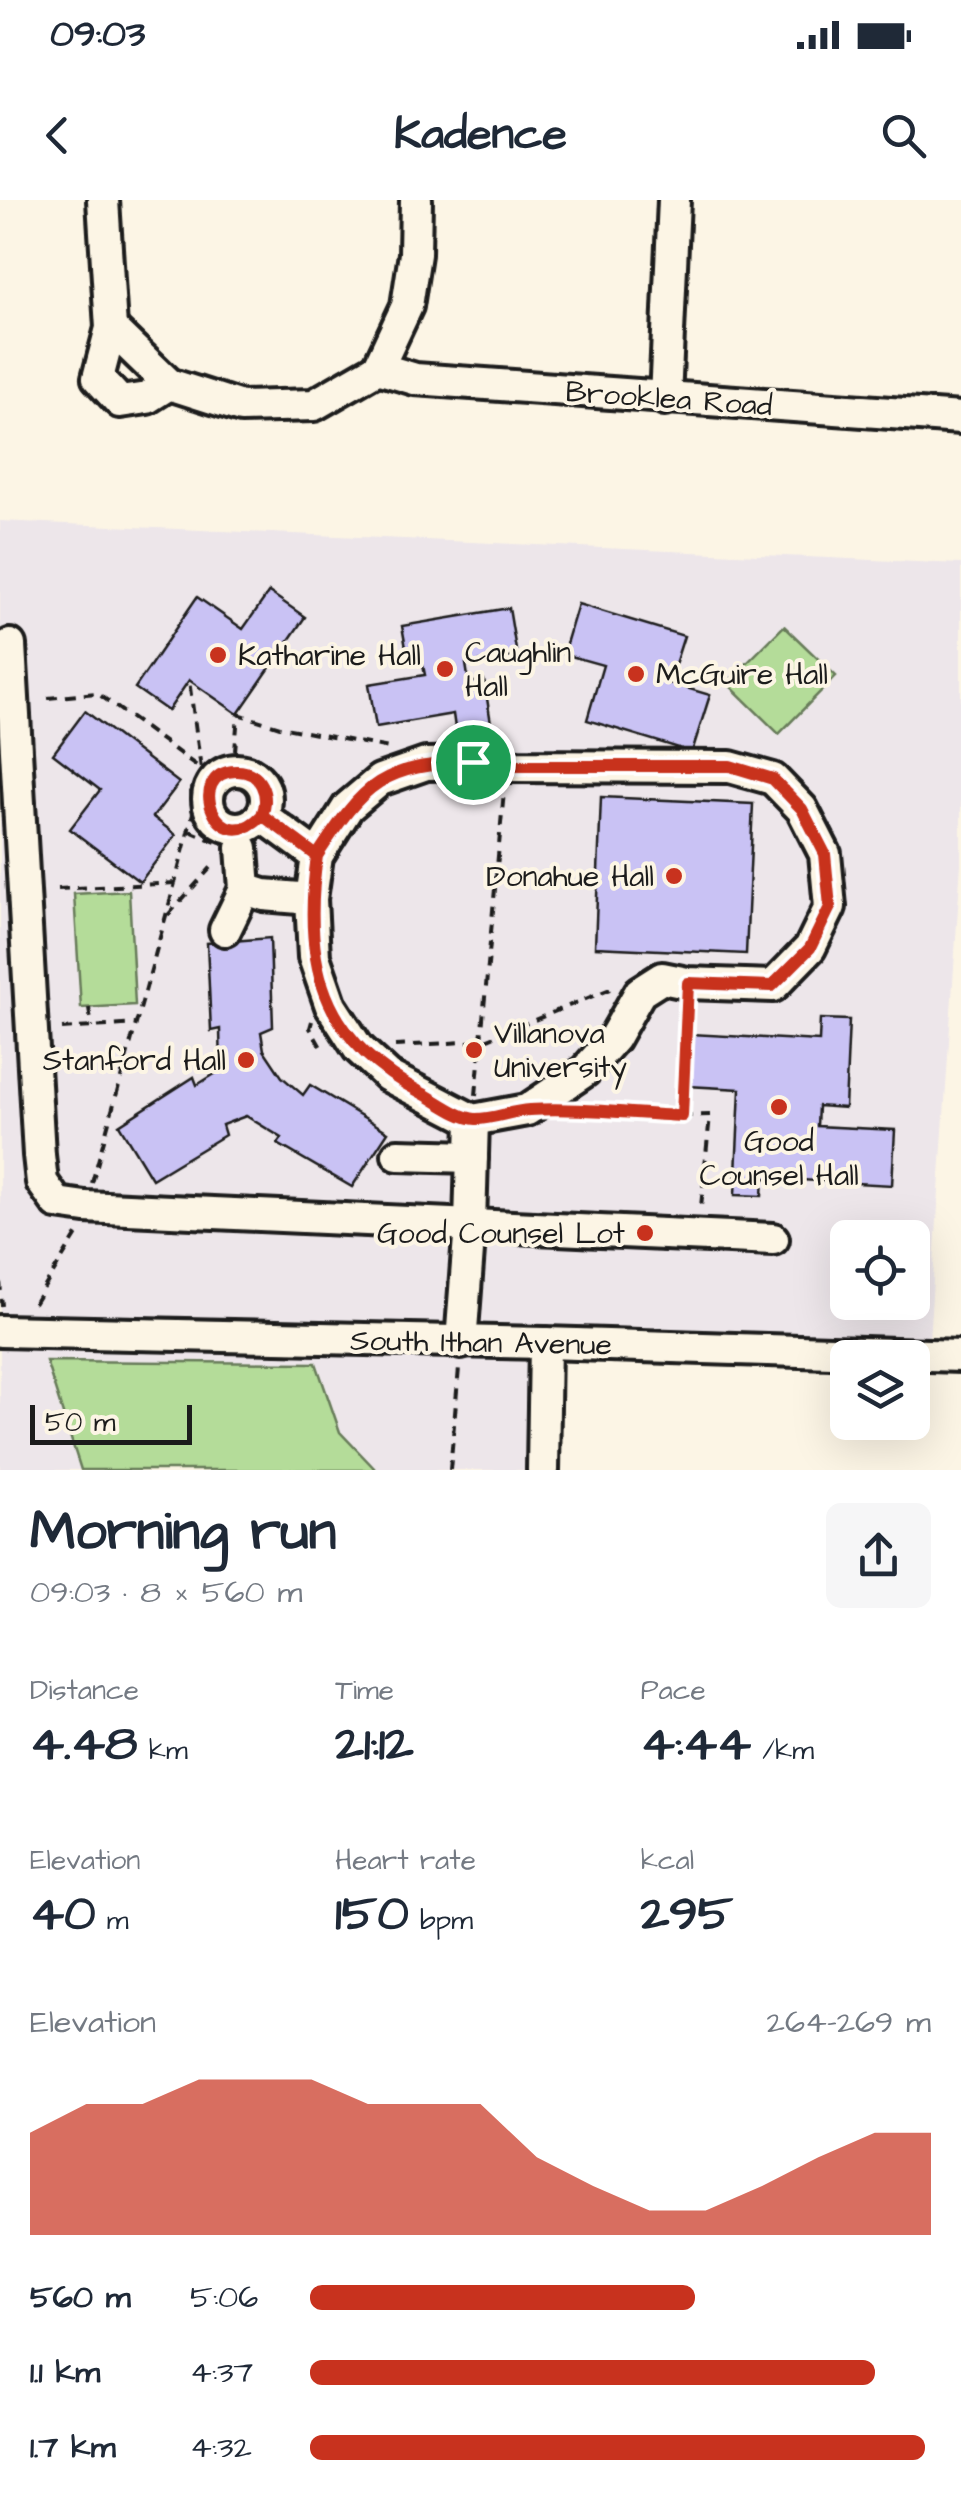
<!DOCTYPE html>
<meta charset="utf-8">
<style>
:root{--surface:#fff;--page:#f6f6f7;--text:#1f2937;--muted:#747a83;--accent:#c8321e}
body{margin:0;font-family:"Architects Daughter",sans-serif;background:var(--page);color:var(--text);height:100vh;display:flex;flex-direction:column;font-size:38px;white-space:nowrap}
*{box-sizing:border-box;margin:0}
p{font-size:32px;color:var(--muted)}
.icon{flex:none;width:55px;height:55px;fill:none;stroke:currentColor;stroke-width:2;stroke-linecap:round;stroke-linejoin:round}
.map{position:relative;height:1270px;overflow:hidden}
.details{display:flex;flex-direction:column;background:var(--surface);flex:1}
.details>*{flex:none}
.tools{position:absolute;left:830px;top:1020px;display:grid;gap:20px}
.tools a{display:grid;place-items:center;width:100px;height:100px;border-radius:15px;background:var(--surface);box-shadow:0 10px 40px #0002;font-size:50px}
.scale{position:absolute;left:30px;bottom:25px;width:162px;box-sizing:border-box;padding-left:10px;border:5px solid #1c1c1c;border-top:0;font-size:28px;line-height:35px;white-space:nowrap;color:#1c1c1c;-webkit-text-stroke:8px #fcf5e5;paint-order:stroke}
.pin{position:absolute;display:grid;place-items:center;width:85px;height:85px;color:#fff;margin:-42px;border:5px solid #fff;border-radius:50%;box-shadow:0 2px 10px #0007}
.round{display:grid;place-items:center;flex:none;width:105px;height:105px;border-radius:15px;background:var(--page)}
.head{display:flex;align-items:center;justify-content:space-between;height:170px;padding:0 30px}
h1{font-size:55px;font-weight:700;line-height:75px}
.metrics{display:grid;grid-template-columns:repeat(3,1fr);gap:15px;height:170px;padding:10px 30px}
.metrics div{display:grid;align-content:center}
.metrics b{font-size:50px;font-weight:700}
.metrics small{font-size:28px;font-weight:400}
.metrics p{font-size:28px}
.chart{height:280px;padding:20px 30px}
.chart p{display:flex;justify-content:space-between}
.chart svg{width:100%;height:180px;margin-top:10px;fill:var(--accent);opacity:.7}
ul{padding:0 30px;list-style:none;font-size:32px}
li{display:grid;grid-template-columns:160px 120px 1fr;align-items:center;height:75px}
li i{height:25px;border-radius:12px;background:var(--accent)}
.status{display:flex;justify-content:space-between;align-items:center;height:70px;padding:0 50px;background:var(--surface);direction:ltr}
.status svg{height:28px;fill:currentColor}
header{display:flex;justify-content:space-between;align-items:center;height:130px;padding:0 30px;background:var(--surface);font-size:45px;font-weight:700}
.map>svg:first-child{display:block}
.built{fill:#ede6ea;fill-rule:evenodd}
.green{fill:#b4dc99;stroke:#687c5a;stroke-width:2.5}
.building{fill:#c9c2f4;stroke:#1c1c1c;stroke-width:2.5}
.lines{fill:none;stroke-linecap:round;stroke-linejoin:round}
.minor-casing{stroke:#1c1c1c;stroke-width:38}
.path{stroke:#1c1c1c;stroke-width:4;stroke-dasharray:10 8;stroke-linecap:butt}
.minor{stroke:#fcf5e5;stroke-width:30}
.route-casing{stroke:#fff;stroke-width:20}
.route{stroke:#c8321e;stroke-width:12}
.poi-dot{fill:#c8321e;stroke:#fcf5e5;stroke-width:4}
.labels{text-anchor:middle;stroke-width:8;stroke-linejoin:round;paint-order:stroke}
.street-label{font-size:30px;fill:#1c1c1c;stroke:#fcf5e5}
.poi-label{font-size:30px;fill:#1c1c1c;stroke:#fcf5e5;text-anchor:start}
</style>
<div class="status"><b>09:03</b><svg viewBox="0 0 49 12"><path d="M0 12V9h3v3zM5 12V6h3v6zM10 12V3h3v9zM15 12V0h3v12zM26 1h20v11H26zM47 4h2v5h-2z"/></svg></div>
<header><svg class="icon" aria-label="back" viewBox="0 0 24 24"><path d="M15 5l-7 7 7 7"/></svg>Kadence<svg class="icon" aria-label="search" viewBox="0 0 24 24"><circle cx="10" cy="10" r="6"/><path d="M15 15l6 6"/></svg></header>
<div class="map">
<svg width="961" height="1270" viewBox="0 0 961 1270">
<rect width="100%" height="100%" fill="#fcf5e5"/>
<filter id="ink" filterUnits="userSpaceOnUse"><feTurbulence type="fractalNoise" baseFrequency=".01" numOctaves="2"/><feDisplacementMap in="SourceGraphic" scale="20" xChannelSelector="R" yChannelSelector="G"/><feConvolveMatrix kernelMatrix="1 2 1 2 8 2 1 2 1" color-interpolation-filters="sRGB"/></filter>
<g filter="url(#ink)">
<path class="built" d="M0 321 961 364V663L928 1155 545 1143 543 1270H0ZM848 1038H912V1102H848Z"/>
<g class="green">
<polygon points="784,426 836,476 779,534 727,483"/>
<polygon points="129,691 135,805 81,808 74,694"/>
<polygon points="46,1161 316,1163 340,1232 376,1270 81,1270"/>
</g>
<g class="building">
<polygon points="269,392 305,417 238,514 189,480 168,511 135,488 197,397 243,429"/>
<polygon points="578,404 684,436 669,483 710,495 692,552 587,520 603,465 563,454"/>
<polygon points="509,408 517,456 466,464 469,483 484,480 491,523 455,528 453,514 376,527 369,484 425,475 420,451 407,453 402,426"/>
<polygon points="85,511 179,583 153,617 176,635 140,682 70,629 100,590 53,554"/>
<polygon points="601,597 753,604 746,754 595,747"/>
<polygon points="270,738 273,827 261,832 264,850 282,877 303,895 310,885 388,932 352,987 278,944 282,938 246,916 222,925 225,935 152,979 119,925 194,877 197,885 221,870 220,829 211,831 207,743"/>
<polygon points="820,819 849,820 845,908 818,906 817,926 895,930 892,985 763,978 762,996 735,995 740,889 688,886 691,834 819,841"/>
</g>
<g class="lines">
<defs>
<g id="minor">
<polyline points="103,0 111,128 98,178 120,202 147,198 169,184"/>
<polyline points="111,128 169,184 241,207 314,205 378,168"/>
<polyline points="378,168 415,179 961,218"/>
<polyline points="378,168 407,106 415,54 416,0"/>
<polyline points="665,199 674,0"/>
<polyline points="10,445 39,955 42,982 57,1003 85,1007 773,1039"/>
<polygon points="473,563 506,566 730,567 773,579 802,609 825,654 830,707 810,748 773,786 687,783 662,778 640,792 614,838 585,871 527,910 473,920 388,876 358,848 331,806 314,757 311,699 317,656 348,607 380,580 426,564"/>
<circle cx="237" cy="599" r="29"/>
<polyline points="261,615 317,656"/>
<polyline points="242,648 245,689 264,695 311,699"/>
<polyline points="225,730 245,689"/>
<polyline points="398,955 472,957"/>
<polyline points="0,1131 545,1143 961,1156"/>
<polyline points="461,1143 470,1024 473,920"/>
<polyline points="543,1270 545,1143"/>
</g>
</defs>
<use href="#minor" class="minor-casing"/>
<g class="path">
<polyline points="48,498 97,493 201,569 189,480"/>
<polyline points="190,631 218,643"/>
<polyline points="58,689 175,683"/>
<polyline points="168,715 216,662"/>
<polyline points="89,808 92,827"/>
<polyline points="312,821 310,828 322,849 326,849"/>
<polyline points="62,829 137,824"/>
<polyline points="395,846 483,841 610,789"/>
<polyline points="476,895 504,591"/>
<polyline points="570,912 682,916 686,808"/>
<polyline points="682,916 710,915 701,1007"/>
<polyline points="92,983 175,683 193,613 191,590 201,569 235,551 238,514 280,527 389,548"/>
<polyline points="0,1081 2,1106"/>
<polyline points="34,1104 79,1031"/>
<polyline points="450,1270 459,1168"/>
</g>
<use href="#minor" class="minor"/>
</g>
</g>
<g class="lines" filter="url(#ink)">
<defs>
<path id="route" d="M473 562C382 565 365 582 317 656L262 615C218 662 183 572 236 571 261 570 270 595 262 615L317 656C302 762 321 841 422 893 436 900 460 919 476 919 494 919 511 911 529 910 579 907 631 914 682 916L688 783 772 786 810 748 830 707 825 654 802 609 773 579 730 566H506L473 562"/>
</defs>
<use href="#route" class="route-casing"/>
<use href="#route" class="route"/>
</g>
<g class="poi-dot">
<circle cx="218" cy="455" r="10"/>
<circle cx="445" cy="469" r="10"/>
<circle cx="636" cy="474" r="10"/>
<circle cx="674" cy="676" r="10"/>
<circle cx="474" cy="850" r="10"/>
<circle cx="246" cy="860" r="10"/>
<circle cx="779" cy="907" r="10"/>
<circle cx="645" cy="1033" r="10"/>
</g>
<g class="labels">
<g class="street-label">
<text transform="translate(669 198) rotate(4)" y="10">Brooklea Road</text>
<text transform="translate(481 1142) rotate(1)" y="10">South Ithan Avenue</text>
</g>
<g class="poi-label">
<text x="465" y="462">Caughlin<tspan x="465" dy="34">Hall</tspan></text>
<text x="238" y="465">Katharine Hall</text>
<text x="656" y="484">McGuire Hall</text>
<text x="654" y="686" text-anchor="end">Donahue Hall</text>
<text x="494" y="843">Villanova<tspan x="494" dy="34">University</tspan></text>
<text x="226" y="870" text-anchor="end">Stanford Hall</text>
<text x="779" y="951" text-anchor="middle">Good<tspan x="779" dy="34">Counsel Hall</tspan></text>
<text x="625" y="1043" text-anchor="end">Good Counsel Lot</text>
</g>
</g>
</svg>
<div class="tools">
<a><svg class="icon" aria-label="locate" viewBox="0 0 24 24"><circle cx="12" cy="12" r="6"/><path d="M12 2v4M12 18v4M2 12h4M18 12h4"/></svg></a>
<a><svg class="icon" aria-label="layers" viewBox="0 0 24 24"><path d="M12 4l9 5-9 5-9-5zM3 14l9 5 9-5"/></svg></a>
</div>
<div class="scale">50 m</div>
<div class="pin" style="left:473px;top:562px;background:#1e9e55"><svg class="icon" aria-label="arrive" viewBox="0 0 24 24"><path d="M6 21V4h12l-3 4 3 4H6"/></svg></div>
</div>
<section class="details">
<div class="head"><div><h1>Morning run</h1><p>09:03 · 8 × 560 m</p></div><a class="round"><svg class="icon" aria-label="share" viewBox="0 0 24 24"><path d="M12 15V3M7 8l5-5 5 5M5 13v7h14v-7"/></svg></a></div>
<div class="metrics">
<div><p>Distance</p><b>4.48<small> km</small></b></div>
<div><p>Time</p><b>21:12</b></div>
<div><p>Pace</p><b>4:44<small> /km</small></b></div>
</div>
<div class="metrics">
<div><p>Elevation</p><b>40<small> m</small></b></div>
<div><p>Heart rate</p><b>150<small> bpm</small></b></div>
<div><p>kcal</p><b>295</b></div>
</div>
<div class="chart"><p><span>Elevation</span>264–269 m</p>
<svg viewBox="0 0 160 44" preserveAspectRatio="none"><path d="M0 44V19L10 12L20 12L30 6L40 6L50 6L60 12L70 12L80 12L90 25L100 32L110 38L120 38L130 32L140 25L150 19L160 19V44z"/></svg>
</div>
<ul>
<li><b>560 m</b>5:06<i style="width:62%"></i></li>
<li><b>1.1 km</b>4:37<i style="width:91%"></i></li>
<li><b>1.7 km</b>4:32<i style="width:99%"></i></li>
</ul>
</section>
